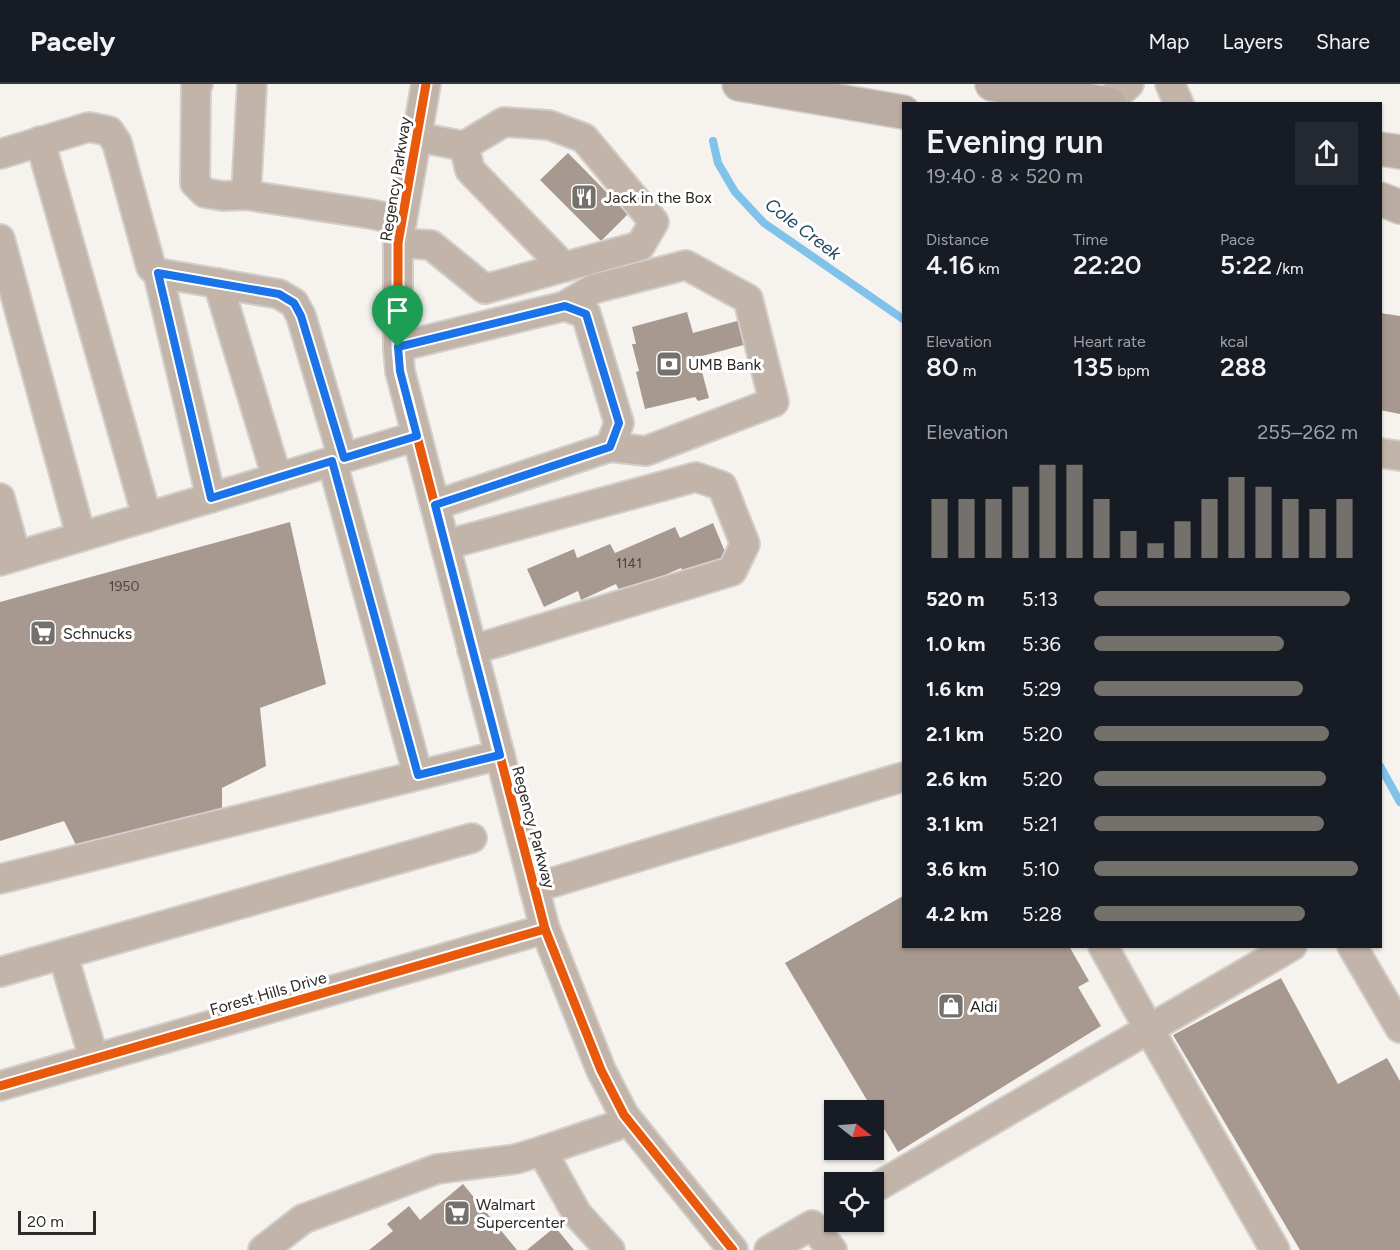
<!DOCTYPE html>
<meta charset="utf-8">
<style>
:root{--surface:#171b24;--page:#242831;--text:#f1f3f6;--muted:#9ea1a6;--line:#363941;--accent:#74716d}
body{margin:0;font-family:Figtree,sans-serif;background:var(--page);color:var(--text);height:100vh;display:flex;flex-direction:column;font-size:22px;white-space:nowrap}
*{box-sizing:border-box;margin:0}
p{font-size:20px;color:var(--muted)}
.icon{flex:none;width:33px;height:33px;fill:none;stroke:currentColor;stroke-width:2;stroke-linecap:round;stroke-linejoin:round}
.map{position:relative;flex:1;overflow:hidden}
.panel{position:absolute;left:902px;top:18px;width:480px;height:846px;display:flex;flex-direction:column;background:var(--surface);border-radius:0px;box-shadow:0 2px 4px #0004}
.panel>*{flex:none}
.needle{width:39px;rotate:107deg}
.buttons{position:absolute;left:824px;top:1016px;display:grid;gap:12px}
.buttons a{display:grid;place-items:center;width:60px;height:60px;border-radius:0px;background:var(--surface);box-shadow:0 2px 4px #0004;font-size:30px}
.scale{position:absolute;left:18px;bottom:15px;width:78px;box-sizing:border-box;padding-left:6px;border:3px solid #2e2b28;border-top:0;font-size:16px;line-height:21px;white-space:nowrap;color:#2e2b28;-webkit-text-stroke:4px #fff;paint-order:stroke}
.pin{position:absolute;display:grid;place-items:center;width:51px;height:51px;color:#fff;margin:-62px -26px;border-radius:50% 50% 50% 0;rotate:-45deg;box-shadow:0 0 6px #0007}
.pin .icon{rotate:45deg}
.round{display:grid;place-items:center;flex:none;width:63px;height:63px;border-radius:0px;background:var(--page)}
.headline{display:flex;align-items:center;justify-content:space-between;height:102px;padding:0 24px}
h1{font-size:33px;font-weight:600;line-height:45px}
.stats{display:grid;grid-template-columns:repeat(3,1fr);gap:9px;height:102px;padding:6px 24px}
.stats div{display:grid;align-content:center}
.stats b{font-size:26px;font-weight:600}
.stats small{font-size:16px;font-weight:400}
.stats p{font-size:16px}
.chart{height:168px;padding:12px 24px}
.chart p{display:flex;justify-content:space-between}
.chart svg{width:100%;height:108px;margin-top:6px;stroke:var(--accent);stroke-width:6}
ul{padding:0 24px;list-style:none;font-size:20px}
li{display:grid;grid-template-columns:96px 72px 1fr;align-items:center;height:45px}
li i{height:15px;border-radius:8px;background:var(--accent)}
header{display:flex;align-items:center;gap:36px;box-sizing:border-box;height:84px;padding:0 30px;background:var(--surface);border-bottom:2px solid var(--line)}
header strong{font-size:28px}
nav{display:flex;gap:33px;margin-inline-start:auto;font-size:21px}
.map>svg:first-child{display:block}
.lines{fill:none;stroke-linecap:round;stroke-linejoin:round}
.stream{stroke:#80c2ea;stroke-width:8}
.building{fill:#a7998f}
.minor-casing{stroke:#d1cecb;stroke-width:32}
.major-casing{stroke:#d1cecb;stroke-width:36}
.minor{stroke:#c2b4a8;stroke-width:28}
.major{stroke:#baaca2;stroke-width:33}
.cycleway-casing{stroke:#fff;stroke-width:13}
.cycleway{stroke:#e8590c;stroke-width:9}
.route-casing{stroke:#fff;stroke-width:12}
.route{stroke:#1a73e8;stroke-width:8}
.labels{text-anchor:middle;stroke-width:6;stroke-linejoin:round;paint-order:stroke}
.number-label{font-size:14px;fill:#4c4642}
.street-label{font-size:16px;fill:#2e2b28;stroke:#fff}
.poi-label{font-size:16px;fill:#2e2b28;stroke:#fff;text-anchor:start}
.water-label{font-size:18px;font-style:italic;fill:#214861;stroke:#fff}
</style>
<header>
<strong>Pacely</strong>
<nav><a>Map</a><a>Layers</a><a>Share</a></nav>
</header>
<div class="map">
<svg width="1400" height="1166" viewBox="0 0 1400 1166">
<rect width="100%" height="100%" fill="#f6f2ee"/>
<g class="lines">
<g class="stream">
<polyline points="713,57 718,79 735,108 764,139 903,235"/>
<polyline points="1380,682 1400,718"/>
</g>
</g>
<g class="building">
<polygon points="568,69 628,130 601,157 540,96"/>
<polygon points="687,228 693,249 748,234 755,258 698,273 709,314 698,317 695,313 645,325 636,288 639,287 632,260 636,260 632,243"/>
<polygon points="1380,229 1400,232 1400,330 1380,326"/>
<polygon points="290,438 326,600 260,624 266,682 222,704 222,728 82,773 64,737 0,757 0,518"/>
<polygon points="713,439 728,475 686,494 681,484 621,510 616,500 581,516 578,507 544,523 527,485 574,465 577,474 610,460 615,469 675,443 680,454"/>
<polygon points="903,812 903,862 1069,862 1089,897 1078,903 1101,942 898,1068 785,879"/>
<polygon points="1281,894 1338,1000 1387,974 1400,997 1400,1166 1300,1166 1173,951"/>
<polygon points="463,1100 517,1166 369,1166 393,1147 387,1140 409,1122 420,1136"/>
<polygon points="555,1143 574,1166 527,1166"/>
</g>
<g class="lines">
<defs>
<g id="minor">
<polyline points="198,0 196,2 195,99 205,109 223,112 246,111 371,130 402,137"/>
<polyline points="426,0 398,159 398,263 400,287 545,845 601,986 624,1031 733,1166"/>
<polyline points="1170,0 1179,20"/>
<polyline points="1102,18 1118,10 1129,0"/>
<polyline points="40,57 147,433"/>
<polyline points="464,62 470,86 564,183"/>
<polyline points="0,70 89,43 109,47 117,59 151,183 158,189 279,210 294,219 301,232 343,374"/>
<polyline points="246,111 252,0"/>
<polyline points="0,155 81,452"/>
<polyline points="398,159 431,161 485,205 640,162 654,138 584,54 549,41 504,38 464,62 417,53"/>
<polyline points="158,189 211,414"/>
<polyline points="218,199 277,394"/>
<polyline points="565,222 593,205 686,181 748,215 774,318 646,367 610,363"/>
<polyline points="398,263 565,222 586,230 619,339 610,363 435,421"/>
<polyline points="1380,369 1400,372"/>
<polyline points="332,377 418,691"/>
<polyline points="0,414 16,472"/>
<polyline points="445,461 696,393 722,402 745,460 732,487 472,566"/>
<polyline points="0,477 417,352"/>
<polyline points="0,795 500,671"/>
<polyline points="534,804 903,693"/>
<polyline points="1103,862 1149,945 1292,862"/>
<polyline points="1352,862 1400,944"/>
<polyline points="63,871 94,975"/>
<polyline points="0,888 472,754"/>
<polyline points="0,1002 545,845"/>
<polyline points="542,1067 577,1130 610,1166"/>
<polyline points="873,1105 1149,945 1275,1166"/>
<polyline points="263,1166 303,1135 437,1085 516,1075 542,1067 616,1042 624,1031"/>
<polyline points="769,1166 812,1141 832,1166"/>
</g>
<g id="major">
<polyline points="739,0 903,28"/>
<polyline points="992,0 1109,20"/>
<polyline points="1380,65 1400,68"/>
<polyline points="1380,115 1400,123"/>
</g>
</defs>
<use href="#minor" class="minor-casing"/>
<use href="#major" class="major-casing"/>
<use href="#minor" class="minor"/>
<use href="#major" class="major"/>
<defs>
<g id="cycleway">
<polyline points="426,0 398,159 398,263 400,287 545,845 601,986 624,1031 733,1166"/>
<polyline points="0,1002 545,845"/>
</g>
</defs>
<use href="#cycleway" class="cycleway-casing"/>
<use href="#cycleway" class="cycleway"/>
</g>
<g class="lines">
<defs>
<polygon id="route" points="158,189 279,210 294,219 301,232 344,374 417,352 400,287 398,263 565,222 586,230 619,339 610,363 435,421 500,671 418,691 332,377 211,414"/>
</defs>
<use href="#route" class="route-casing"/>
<use href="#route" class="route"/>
</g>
<defs>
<symbol id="restaurant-square" viewBox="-11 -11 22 22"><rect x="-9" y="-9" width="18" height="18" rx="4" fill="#74716d" stroke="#fff"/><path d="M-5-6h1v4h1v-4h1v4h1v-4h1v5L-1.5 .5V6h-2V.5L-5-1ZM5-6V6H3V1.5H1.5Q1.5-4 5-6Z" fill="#fff"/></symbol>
<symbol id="bank-square" viewBox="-11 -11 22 22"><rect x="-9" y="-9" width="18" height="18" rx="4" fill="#74716d" stroke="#fff"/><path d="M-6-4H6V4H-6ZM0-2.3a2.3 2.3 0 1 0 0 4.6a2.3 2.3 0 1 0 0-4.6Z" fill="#fff"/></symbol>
<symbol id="supermarket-square" viewBox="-11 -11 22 22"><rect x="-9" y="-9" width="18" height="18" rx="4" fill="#74716d" stroke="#fff"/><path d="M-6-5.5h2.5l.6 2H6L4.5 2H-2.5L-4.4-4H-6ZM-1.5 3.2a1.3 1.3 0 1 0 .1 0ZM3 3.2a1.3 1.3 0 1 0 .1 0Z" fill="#fff"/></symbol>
<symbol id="shop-square" viewBox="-11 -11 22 22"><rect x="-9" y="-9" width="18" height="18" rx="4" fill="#74716d" stroke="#fff"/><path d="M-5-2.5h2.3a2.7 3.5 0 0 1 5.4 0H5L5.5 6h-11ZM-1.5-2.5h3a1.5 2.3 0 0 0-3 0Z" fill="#fff"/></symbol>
</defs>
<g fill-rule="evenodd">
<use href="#restaurant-square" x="569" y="98" width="30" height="30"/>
<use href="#bank-square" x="654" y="265" width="30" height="30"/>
<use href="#supermarket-square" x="28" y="534" width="30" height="30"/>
<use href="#shop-square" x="936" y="907" width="30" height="30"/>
<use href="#supermarket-square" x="442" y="1114" width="30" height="30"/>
</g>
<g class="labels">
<g class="number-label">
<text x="629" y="484">1141</text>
<text x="124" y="507">1950</text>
</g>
<g class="street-label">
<text transform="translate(395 95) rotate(-81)" y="6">Regency Parkway</text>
<text transform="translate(534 743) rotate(75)" y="6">Regency Parkway</text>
<text transform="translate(268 909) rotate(-16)" y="6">Forest Hills Drive</text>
</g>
<g class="poi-label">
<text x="604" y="119">Jack in the Box</text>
<text x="688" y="286">UMB Bank</text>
<text x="63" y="555">Schnucks</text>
<text x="970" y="928">Aldi</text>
<text x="476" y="1126">Walmart<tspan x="476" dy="18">Supercenter</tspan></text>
</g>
<g class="water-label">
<text transform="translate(803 145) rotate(37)" y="6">Cole Creek</text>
</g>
</g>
</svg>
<div class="buttons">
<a><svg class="needle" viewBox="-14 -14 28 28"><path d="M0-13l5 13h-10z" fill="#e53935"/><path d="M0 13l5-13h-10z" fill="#9ea1a6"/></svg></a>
<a><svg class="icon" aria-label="locate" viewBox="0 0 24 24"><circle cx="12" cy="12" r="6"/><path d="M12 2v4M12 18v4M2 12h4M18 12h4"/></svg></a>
</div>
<div class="scale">20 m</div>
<div class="pin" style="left:398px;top:263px;background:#1e9e55"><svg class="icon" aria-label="arrive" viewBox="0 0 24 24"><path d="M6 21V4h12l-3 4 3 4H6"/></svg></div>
<section class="panel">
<div class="headline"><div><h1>Evening run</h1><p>19:40 · 8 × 520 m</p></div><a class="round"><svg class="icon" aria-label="share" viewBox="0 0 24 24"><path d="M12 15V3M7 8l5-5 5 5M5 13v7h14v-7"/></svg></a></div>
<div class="stats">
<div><p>Distance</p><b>4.16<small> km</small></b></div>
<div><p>Time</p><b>22:20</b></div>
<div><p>Pace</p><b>5:22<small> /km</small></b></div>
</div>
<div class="stats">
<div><p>Elevation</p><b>80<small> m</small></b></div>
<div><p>Heart rate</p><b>135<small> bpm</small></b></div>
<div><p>kcal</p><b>288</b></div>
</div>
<div class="chart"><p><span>Elevation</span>255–262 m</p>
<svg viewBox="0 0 160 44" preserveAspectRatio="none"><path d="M5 44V20M15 44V20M25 44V20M35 44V15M45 44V6M55 44V6M65 44V20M75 44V33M85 44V38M95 44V29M105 44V20M115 44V11M125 44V15M135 44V20M145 44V24M155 44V20"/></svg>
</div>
<ul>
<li><b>520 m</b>5:13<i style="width:97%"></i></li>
<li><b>1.0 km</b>5:36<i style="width:72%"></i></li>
<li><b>1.6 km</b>5:29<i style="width:79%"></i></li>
<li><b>2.1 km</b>5:20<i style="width:89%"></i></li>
<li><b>2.6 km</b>5:20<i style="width:88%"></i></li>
<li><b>3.1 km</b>5:21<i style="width:87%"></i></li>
<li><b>3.6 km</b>5:10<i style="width:100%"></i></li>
<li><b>4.2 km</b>5:28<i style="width:80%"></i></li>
</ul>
</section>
</div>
